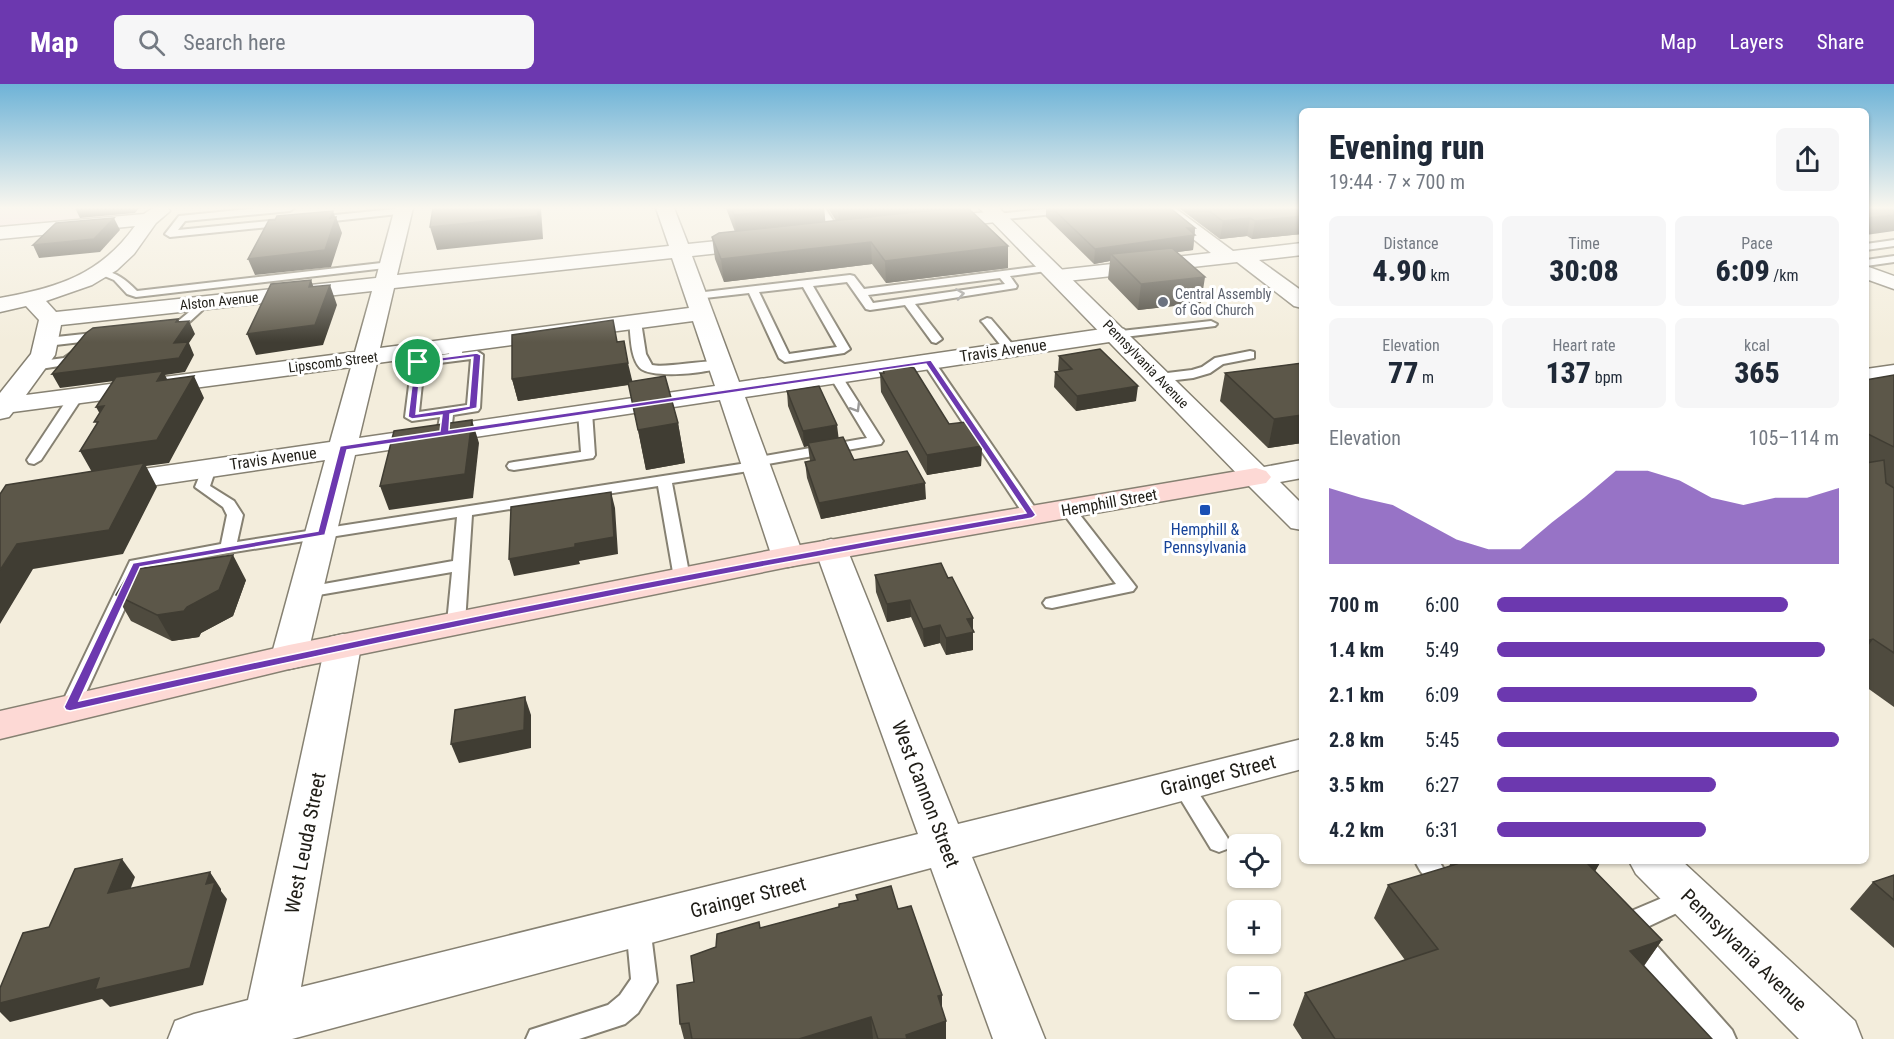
<!DOCTYPE html>
<meta charset="utf-8">
<style>
:root{--surface:#fff;--page:#f6f6f7;--text:#1f2937;--muted:#747a83;--accent:#6c38af}
body{margin:0;font-family:"Roboto Condensed",sans-serif;background:var(--page);color:var(--text);height:100vh;display:flex;flex-direction:column;font-size:22px;white-space:nowrap}
*{box-sizing:border-box;margin:0}
p{font-size:20px;color:var(--muted)}
.icon{flex:none;width:33px;height:33px;fill:none;stroke:currentColor;stroke-width:2;stroke-linecap:round;stroke-linejoin:round}
.map{position:relative;flex:1;overflow:hidden}
.details{position:absolute;left:1299px;top:24px;width:570px;height:756px;display:flex;flex-direction:column;background:var(--surface);border-radius:9px;box-shadow:0 2px 4px #0004}
.details>*{flex:none}
.fabs{position:absolute;left:1227px;top:750px;display:grid;gap:12px}
.fabs a{display:grid;place-items:center;width:54px;height:54px;border-radius:9px;background:var(--surface);box-shadow:0 2px 4px #0004;font-size:30px}
.pin{position:absolute;display:grid;place-items:center;width:51px;height:51px;color:#fff;margin:-26px;border:3px solid #fff;border-radius:50%;box-shadow:0 2px 6px #0007}
.round{display:grid;place-items:center;flex:none;width:63px;height:63px;border-radius:9px;background:var(--page)}
.overview{display:flex;align-items:center;justify-content:space-between;height:102px;padding:0 30px}
h1{font-size:33px;font-weight:800;line-height:45px}
.figures{display:grid;grid-template-columns:repeat(3,1fr);gap:9px;height:102px;padding:6px 30px}
.figures div{display:grid;align-content:center;border-radius:9px;background:var(--page);text-align:center}
.figures b{font-size:30px;font-weight:800}
.figures small{font-size:16px;font-weight:400}
.figures p{font-size:16px}
.chart{height:168px;padding:12px 30px}
.chart p{display:flex;justify-content:space-between}
.chart svg{width:100%;height:108px;margin-top:6px;fill:var(--accent);opacity:.7}
ul{padding:0 30px;list-style:none;font-size:20px}
li{display:grid;grid-template-columns:96px 72px 1fr;align-items:center;height:45px}
li i{height:15px;border-radius:8px;background:var(--accent)}
header{display:flex;align-items:center;gap:36px;box-sizing:border-box;height:84px;padding:0 30px;background:var(--accent);color:#fff}
header strong{font-size:28px}
nav{display:flex;gap:33px;margin-inline-start:auto;font-size:21px}
.search{width:420px;height:54px;background:var(--page);display:flex;align-items:center;gap:15px;box-sizing:border-box;padding:0 21px;border-radius:9px;color:var(--muted);font-size:22px}
.map>svg:first-child{display:block}
.education{fill:#f6dce2}
.lines{fill:none;stroke-linecap:round;stroke-linejoin:round}
.service-casing{stroke:#868172;stroke-width:4}
.minor-casing{stroke:#868172;stroke-width:3}
.tertiary-casing{stroke:#868172;stroke-width:3}
.secondary-casing{stroke:#868172;stroke-width:3}
.service{fill:#fff;fill-rule:evenodd}
.minor{fill:#fff;fill-rule:evenodd}
.tertiary{fill:#fff;fill-rule:evenodd}
.secondary{fill:#fdd9d5;fill-rule:evenodd}
.wall{fill:#4f4b3f}
.shaded-wall{fill:#403d33}
.building{fill:#5c5749;stroke:#403d33;stroke-width:1.5}
.oneway{stroke:#9a9997}
.route{fill:#6c38af;stroke:#fff;stroke-width:1.5;fill-rule:evenodd}
.worship-dot{fill:#6b7280;stroke:#fff;stroke-width:2}
.transit-dot{fill:#1a4fb4;stroke:#fff;stroke-width:2}
.labels{text-anchor:middle;stroke-width:6;stroke-linejoin:round;paint-order:stroke}
.far-worship-label{font-size:14px;fill:#5b616d;stroke:#fff;text-anchor:start}
.far-street-label{font-size:14px;fill:#1f1d17;stroke:#fff}
.street-label{font-size:16px;fill:#1f1d17;stroke:#fff}
.transit-label{font-size:16px;fill:#164399;stroke:#fff}
.near-street-label{font-size:20px;fill:#1f1d17;stroke:#fff}
</style>
<header>
<strong>Map</strong>
<div class="search"><svg class="icon" aria-label="search" viewBox="0 0 24 24"><circle cx="10" cy="10" r="6"/><path d="M15 15l6 6"/></svg>Search here</div>
<nav><a>Map</a><a>Layers</a><a>Share</a></nav>
</header>
<div class="map">
<svg width="1894" height="955" viewBox="0 0 1894 955">
<rect width="100%" height="100%" fill="#f3eddc"/>
<polygon class="education" points="0,124 143,124 136,128 110,133 0,143"/>
<g class="lines">
<defs>
<g id="service">
<polygon points="259,124 294,124 290,127 185,137 178,146 289,135 294,138 289,141 170,153 165,150 179,132"/>
<polygon points="404,124 407,125 407,129 315,139 310,136 315,133"/>
<polygon points="816,124 825,124 842,150 840,152 834,152"/>
<polygon points="1053,124 1084,124 1080,127 997,136 992,133 997,130"/>
<polygon points="1894,156 1894,162 1866,166 1866,160"/>
<polygon points="1894,172 1894,178 1866,182 1866,176"/>
<path d="M390 178 394 179V183L136 213 127 210 114 196 95 188 100 185C117 189 125 195 137 207Z"/>
<path d="M1049 181 1054 184 1053 186 1010 192 1017 202 1016 204 915 220 942 255 936 259 932 258 905 221 870 226 866 225 847 198 813 202 850 265 844 269 785 278 779 274 749 209 696 215 691 212 696 209 850 191 854 192 864 205ZM1000 194 1005 200 873 219 868 211ZM803 203 837 263 789 270 759 208Z"/>
<polygon points="205,215 211,218 209,220 185,242 163,246 163,242 177,238"/>
<polygon points="987,234 991,235 1014,262 1014,268 1006,268 983,239 981,237"/>
<path d="M635 235 641 238 646 270 652 281C669 285 717 272 726 280 716 290 650 295 640 284 630 273 631 252 629 238Z"/>
<polygon points="1211,237 1217,240 1215,242 1116,254 1110,250 1112,248"/>
<polygon points="103,248 107,249 107,255 47,262 41,258 47,254"/>
<path d="M457 258 463 262 462 269 477 267 483 271 480 324 478 327 453 331 451 349 444 353 437 349 440 333 412 337 405 333 412 278 418 274 449 270 451 262ZM471 275 467 321 419 328 424 281Z"/>
<polygon points="77,265 83,269 72,280 34,286 28,282 34,278 64,274"/>
<polygon points="1250,267 1254,268 1254,274 1223,280 1210,289 1193,294 1159,298 1153,294 1159,290 1192,286 1202,283 1215,274"/>
<polygon points="928,273 932,274 1040,431 1037,434 1027,434 1024,431 922,277"/>
<polygon points="835,287 841,291 883,357 881,360 762,381 760,385 755,386 672,399 690,494 688,498 676,498 674,494 658,402 472,431 465,539 462,543 450,543 447,539 452,488 307,513 301,512 298,508 301,504 307,503 453,477 457,433 228,469 143,485 77,628 70,630 63,628 60,623 130,477 221,460 227,431 223,423 195,403 204,381 214,381 216,384 210,402 234,417 243,431 237,458 747,379 749,375 754,374 867,354 829,291"/>
<polygon points="77,307 84,311 41,376 34,380 29,379 27,376 72,308"/>
<polygon points="585,324 592,328 595,371 593,374 514,386 509,385 507,382 509,379 514,378 581,368 578,328"/>
<polygon points="1068,420 1073,422 1133,499 1136,503 1133,507 1052,524 1046,523 1043,519 1046,515 1116,500 1060,425"/>
<polygon points="1182,692 1189,694 1227,753 1230,759 1227,765 1219,768 1211,765 1175,706 1171,700 1175,694"/>
<path d="M1415 777H1439L1445 787 1442 794C1427 799 1421 790 1415 777Z"/>
<polygon points="1688,803 1696,806 1700,813 1696,820 1645,844 1649,853 1732,946 1736,955 1706,955 1630,868 1621,844 1629,828"/>
<polygon points="638,831 647,835 650,842 657,898 638,929 625,940 579,955 526,955 530,946 608,921 620,911 631,895 626,842 629,835"/>
</g>
<g id="minor">
<path d="M153 124H168L170 127 156 139 134 170 117 186 92 201 46 217 56 228 376 194 395 124H413L397 191 669 162 656 124H674L688 160 756 153 763 155 766 159 763 163 756 165 692 172 739 298 1116 243 1124 245 1128 250 1124 255 1116 257 745 313 804 473 800 480 788 483 776 480 772 473 720 316 355 371 307 573 302 582 289 585 276 582 271 573 325 376 109 408 98 405 94 399 98 393 109 390 330 358 351 283 13 328 9 333 0 335V309L31 270 39 236 26 222 0 228V214C57 204 100 191 135 142L0 155V143L144 130ZM672 174 689 224 380 264 394 204ZM372 207 355 268 26 311 55 271 61 241ZM693 237 715 302 359 354 377 279Z"/>
<polygon points="1154,124 1175,124 1233,167 1302,159 1302,171 1259,176 1302,207 1302,224 1294,222 1237,178 1058,198 1051,196 1047,192 1051,188 1058,186 1211,169"/>
<polygon points="997,127 1004,129 1006,133 1004,137 936,145 929,143 927,139 929,135 936,133"/>
<polygon points="1866,182 1894,192 1894,205 1866,195"/>
<polygon points="831,455 842,458 847,465 958,740 1302,655 1302,685 972,773 1045,955 993,955 931,784 292,955 168,955 175,937 194,930 248,916 325,562 330,553 343,550 356,553 361,562 301,903 918,750 815,465 820,458"/>
</g>
<g id="tertiary">
<polygon points="979,124 999,124 1264,383 1302,376 1302,394 1280,398 1302,420 1302,446 1291,444 1246,399"/>
<polygon points="1894,281 1894,297 1866,301 1866,285"/>
<polygon points="1629,777 1682,777 1855,937 1862,955 1799,955 1636,790"/>
</g>
<polygon id="secondary" points="1256,384 1266,387 1271,393 1266,399 788,483 289,585 0,655 0,627 289,561 788,463"/>
</defs>
<use href="#service" class="service-casing"/>
<use href="#minor" class="minor-casing"/>
<use href="#tertiary" class="tertiary-casing"/>
<use href="#secondary" class="secondary-casing"/>
<use href="#service" class="service"/>
<use href="#minor" class="minor"/>
<use href="#tertiary" class="tertiary"/>
<use href="#secondary" class="secondary"/>
</g>
<g class="wall">
<polygon points="726,124 824,124 825,138 836,137 828,124 968,124 1008,162 1008,184 886,199 872,180 724,198 715,175 712,153 735,148"/>
<polygon points="1046,124 1170,124 1195,144 1193,166 1177,168 1201,219 1138,226 1108,195 1110,177 1094,180 1046,133"/>
<polygon points="1179,124 1302,124 1302,150 1252,155 1247,152 1220,155"/>
<polygon points="618,258 632,297 678,339 685,379 646,386 629,301 518,317 512,295"/>
<polygon points="1059,272 1136,317 1076,327 1054,303 1055,288 1059,287 1058,286"/>
<polygon points="1302,279 1302,359 1268,364 1220,317 1225,289"/>
<polygon points="883,286 949,340 982,362 981,382 927,391 881,308 880,289 883,289"/>
<polygon points="1894,291 1894,623 1866,603 1866,296"/>
<polygon points="787,307 838,354 854,376 926,415 821,435 807,394 805,378 810,377 808,362 804,363 788,322"/>
<polygon points="875,491 948,494 973,534 973,566 946,571 940,559 924,563 911,533 887,538 876,508"/>
<polygon points="246,496 233,532 201,549 199,553 172,557 131,537 116,511"/>
<polygon points="1451,777 1601,777 1595,787 1662,856 1644,882 1712,955 1302,955 1293,941 1305,909 1405,876 1374,834 1388,801 1449,783"/>
<polygon points="1894,791 1894,864 1850,825 1873,798"/>
<polygon points="856,811 898,825 942,911 942,926 946,955 684,955 680,940 694,898 716,863 760,844 839,823 857,816"/>
</g>
<g class="shaded-wall">
<polygon points="75,124 139,124 135,129 80,134"/>
<polygon points="537,124 541,124 543,155 437,166 430,143"/>
<polygon points="806,124 824,124 826,143 737,153 734,131"/>
<polygon points="838,124 953,124 839,142"/>
<polygon points="333,127 336,135 336,133 342,149 331,183 255,191 248,175 330,134"/>
<polygon points="1894,131 1894,147 1866,151 1866,134"/>
<polygon points="1302,132 1302,150 1252,155 1255,137"/>
<polygon points="114,134 120,146 100,168 39,174 33,161"/>
<polygon points="1250,134 1247,152 1220,155 1223,137"/>
<polygon points="1187,144 1195,144 1193,166 1117,176 1111,170 1110,177 1094,180 1095,165"/>
<polygon points="871,158 872,180 724,198 721,175"/>
<polygon points="1008,162 1008,184 886,199 885,177"/>
<polygon points="1205,193 1201,219 1138,226 1141,200"/>
<polygon points="311,196 318,215 309,203"/>
<polygon points="330,201 337,221 323,261 256,271 247,250"/>
<polygon points="178,235 183,245 189,237 195,250 189,259 194,271 185,288 165,291 174,309 157,297 161,291 60,304 52,290 176,238"/>
<polygon points="628,279 633,300 518,317 512,295"/>
<polygon points="194,292 204,314 169,379 146,382 157,403 123,470 33,485 0,540 0,486 17,460 93,390 80,367"/>
<polygon points="1138,302 1136,317 1076,327 1077,312"/>
<polygon points="104,322 109,346 96,323"/>
<polygon points="1302,331 1302,359 1268,364 1274,335"/>
<polygon points="472,336 479,359 473,414 389,426 380,402"/>
<polygon points="678,339 685,379 646,386 638,346"/>
<polygon points="837,341 839,357 808,359 808,362 804,363 803,347"/>
<polygon points="982,362 981,382 927,391 927,371"/>
<polygon points="925,399 926,415 821,435 819,419"/>
<polygon points="611,408 615,424 618,470 579,477 580,480 514,492 509,475 575,460"/>
<polygon points="233,471 246,496 233,532 201,549 199,553 172,557 157,531 187,523"/>
<polygon points="910,516 911,533 887,538 887,520"/>
<polygon points="973,534 973,566 946,571 946,554 967,535"/>
<polygon points="940,541 940,559 924,563 923,545"/>
<polygon points="1873,555 1866,565 1866,557"/>
<polygon points="525,613 531,631 531,664 459,679 451,660"/>
<polygon points="122,775 135,793 122,827 108,809"/>
<polygon points="1580,777 1601,777 1589,798"/>
<polygon points="210,788 221,805 221,807 227,815 203,901 110,923 102,915 10,938 0,928 0,919 206,800"/>
<polygon points="1662,856 1639,888 1630,867"/>
<polygon points="942,911 942,938 946,937 946,955 906,955 906,951 938,912"/>
<polygon points="871,933 873,955 799,955"/>
</g>
<g class="building">
<polygon points="433,124 537,124 538,132 430,143"/>
<polygon points="732,124 806,124 734,131"/>
<polygon points="953,124 968,124 1008,162 885,177 871,158 721,175 712,153 719,149"/>
<polygon points="1052,124 1170,124 1195,144 1187,144 1195,151 1095,165"/>
<polygon points="1205,124 1302,124 1302,132 1255,137 1250,134 1223,137"/>
<polygon points="1866,124 1894,124 1894,131 1866,134"/>
<polygon points="333,127 330,134 336,133 325,166 248,175 269,136 275,136 277,132"/>
<polygon points="114,134 94,155 33,161 56,139"/>
<polygon points="1172,164 1205,193 1141,200 1111,170"/>
<polygon points="311,196 309,203 330,201 315,241 247,250 271,200"/>
<polygon points="178,235 176,238 189,237 174,259 188,258 179,274 52,290 86,249 93,244"/>
<polygon points="613,236 617,258 624,257 628,279 512,295 512,251"/>
<polygon points="1100,265 1138,302 1077,312 1055,288 1072,285 1059,272"/>
<polygon points="1302,279 1302,331 1274,335 1225,289"/>
<polygon points="910,283 914,284 949,340 966,338 982,362 927,371 880,289 884,289 883,286"/>
<polygon points="163,287 157,297 194,292 157,356 80,367 98,338 94,338 104,322 96,323 116,293"/>
<polygon points="1894,291 1894,363 1866,349 1866,296"/>
<polygon points="665,292 678,339 638,346 628,298"/>
<polygon points="819,302 837,341 803,347 787,307"/>
<polygon points="472,336 465,390 380,402 394,347"/>
<polygon points="843,353 854,376 907,367 925,399 819,419 805,378 815,376 808,359"/>
<polygon points="1884,376 1886,399 1894,404 1894,569 1873,555 1866,557 1866,379"/>
<polygon points="144,379 109,446 17,460 0,486 0,410 6,401"/>
<polygon points="611,408 614,453 575,460 575,463 509,475 511,423"/>
<polygon points="233,471 219,506 187,523 184,527 157,531 116,511 131,486"/>
<polygon points="941,479 948,494 952,493 973,534 967,535 974,548 946,554 940,541 923,545 910,516 887,520 875,491"/>
<polygon points="525,613 524,646 451,660 455,626"/>
<polygon points="122,775 108,809 210,788 206,800 215,798 190,884 95,906 99,894 0,919 0,904 23,849 49,843 75,785"/>
<polygon points="1454,777 1585,777 1662,856 1630,867 1712,955 1335,955 1305,909 1438,865 1388,801 1457,780"/>
<polygon points="1894,791 1894,816 1873,798"/>
<polygon points="891,802 898,825 911,822 942,911 938,912 946,937 906,951 907,955 878,955 871,933 799,955 692,955 689,939 680,940 677,901 694,898 691,872 716,863 717,850 759,838 760,844 839,823 839,820 858,816 856,811"/>
</g>
<defs><path id="oneway-chevron" d="M-2-3.5L2.5 0L-2 3.5" fill="none" stroke-width="1.6" stroke-linecap="round" stroke-linejoin="round" transform="scale(1.5)"/></defs>
<g class="oneway">
<use href="#oneway-chevron" transform="translate(960 210) rotate(-9)"/>
<use href="#oneway-chevron" transform="translate(856 324) rotate(59)"/>
</g>
<linearGradient id="sky" x2="0" y2="1"><stop stop-color="#6eb3d7"/><stop offset="0.48" stop-color="#faf7ef"/><stop offset="1" stop-color="#faf7ef" stop-opacity="0"/></linearGradient>
<rect width="1894" height="258" fill="url(#sky)"/>
<path class="route" d="M477 269 481 271 477 324 450 330 449 346 931 276 1036 431 1032 434C709 490 389 554 70 627L66 626 64 623 133 479 318 447 340 362 440 347 442 331 412 335 408 333 415 277ZM473 273 469 322 416 330 421 280ZM926 280 1026 429C708 484 393 546 79 617L140 483 325 451 347 366Z"/>
<circle class="worship-dot" cx="1163" cy="218" r="6"/>
<rect class="transit-dot" x="1199" y="420" width="12" height="12" rx="3"/>
<g class="labels">
<g class="far-worship-label">
<text x="1175" y="215">Central Assembly<tspan x="1175" dy="16">of God Church</tspan></text>
</g>
<g class="far-street-label">
<text transform="translate(219 217) rotate(-6)" y="5">Alston Avenue</text>
<text transform="translate(333 278) rotate(-7)" y="5">Lipscomb Street</text>
<text transform="translate(1146 280) rotate(46)" y="5">Pennsylvania Avenue</text>
</g>
<g class="street-label">
<text transform="translate(1003 266) rotate(-8)" y="6">Travis Avenue</text>
<text transform="translate(273 374) rotate(-8)" y="6">Travis Avenue</text>
<text transform="translate(1109 418) rotate(-10)" y="6">Hemphill Street</text>
</g>
<g class="transit-label">
<text x="1205" y="451">Hemphill &amp;<tspan x="1205" dy="18">Pennsylvania</tspan></text>
</g>
<g class="near-street-label">
<text transform="translate(1218 691) rotate(-14)" y="7">Grainger Street</text>
<text transform="translate(926 710) rotate(69)" y="7">West Cannon Street</text>
<text transform="translate(305 759) rotate(-79)" y="7">West Leuda Street</text>
<text transform="translate(748 813) rotate(-14)" y="7">Grainger Street</text>
<text transform="translate(1744 866) rotate(44)" y="7">Pennsylvania Avenue</text>
</g>
</g>
</svg>
<div class="fabs">
<a><svg class="icon" aria-label="locate" viewBox="0 0 24 24"><circle cx="12" cy="12" r="6"/><path d="M12 2v4M12 18v4M2 12h4M18 12h4"/></svg></a>
<a>+</a>
<a>−</a>
</div>
<div class="pin" style="left:418px;top:278px;background:#1e9e55"><svg class="icon" aria-label="arrive" viewBox="0 0 24 24"><path d="M6 21V4h12l-3 4 3 4H6"/></svg></div>
<section class="details">
<div class="overview"><div><h1>Evening run</h1><p>19:44 · 7 × 700 m</p></div><a class="round"><svg class="icon" aria-label="share" viewBox="0 0 24 24"><path d="M12 15V3M7 8l5-5 5 5M5 13v7h14v-7"/></svg></a></div>
<div class="figures">
<div><p>Distance</p><b>4.90<small> km</small></b></div>
<div><p>Time</p><b>30:08</b></div>
<div><p>Pace</p><b>6:09<small> /km</small></b></div>
</div>
<div class="figures">
<div><p>Elevation</p><b>77<small> m</small></b></div>
<div><p>Heart rate</p><b>137<small> bpm</small></b></div>
<div><p>kcal</p><b>365</b></div>
</div>
<div class="chart"><p><span>Elevation</span>105–114 m</p>
<svg viewBox="0 0 160 44" preserveAspectRatio="none"><path d="M0 44V13L10 17L20 20L30 27L40 34L50 38L60 38L70 27L80 17L90 6L100 6L110 10L120 17L130 20L140 17L150 17L160 13V44z"/></svg>
</div>
<ul>
<li><b>700 m</b>6:00<i style="width:85%"></i></li>
<li><b>1.4 km</b>5:49<i style="width:96%"></i></li>
<li><b>2.1 km</b>6:09<i style="width:76%"></i></li>
<li><b>2.8 km</b>5:45<i style="width:100%"></i></li>
<li><b>3.5 km</b>6:27<i style="width:64%"></i></li>
<li><b>4.2 km</b>6:31<i style="width:61%"></i></li>
</ul>
</section>
</div>
